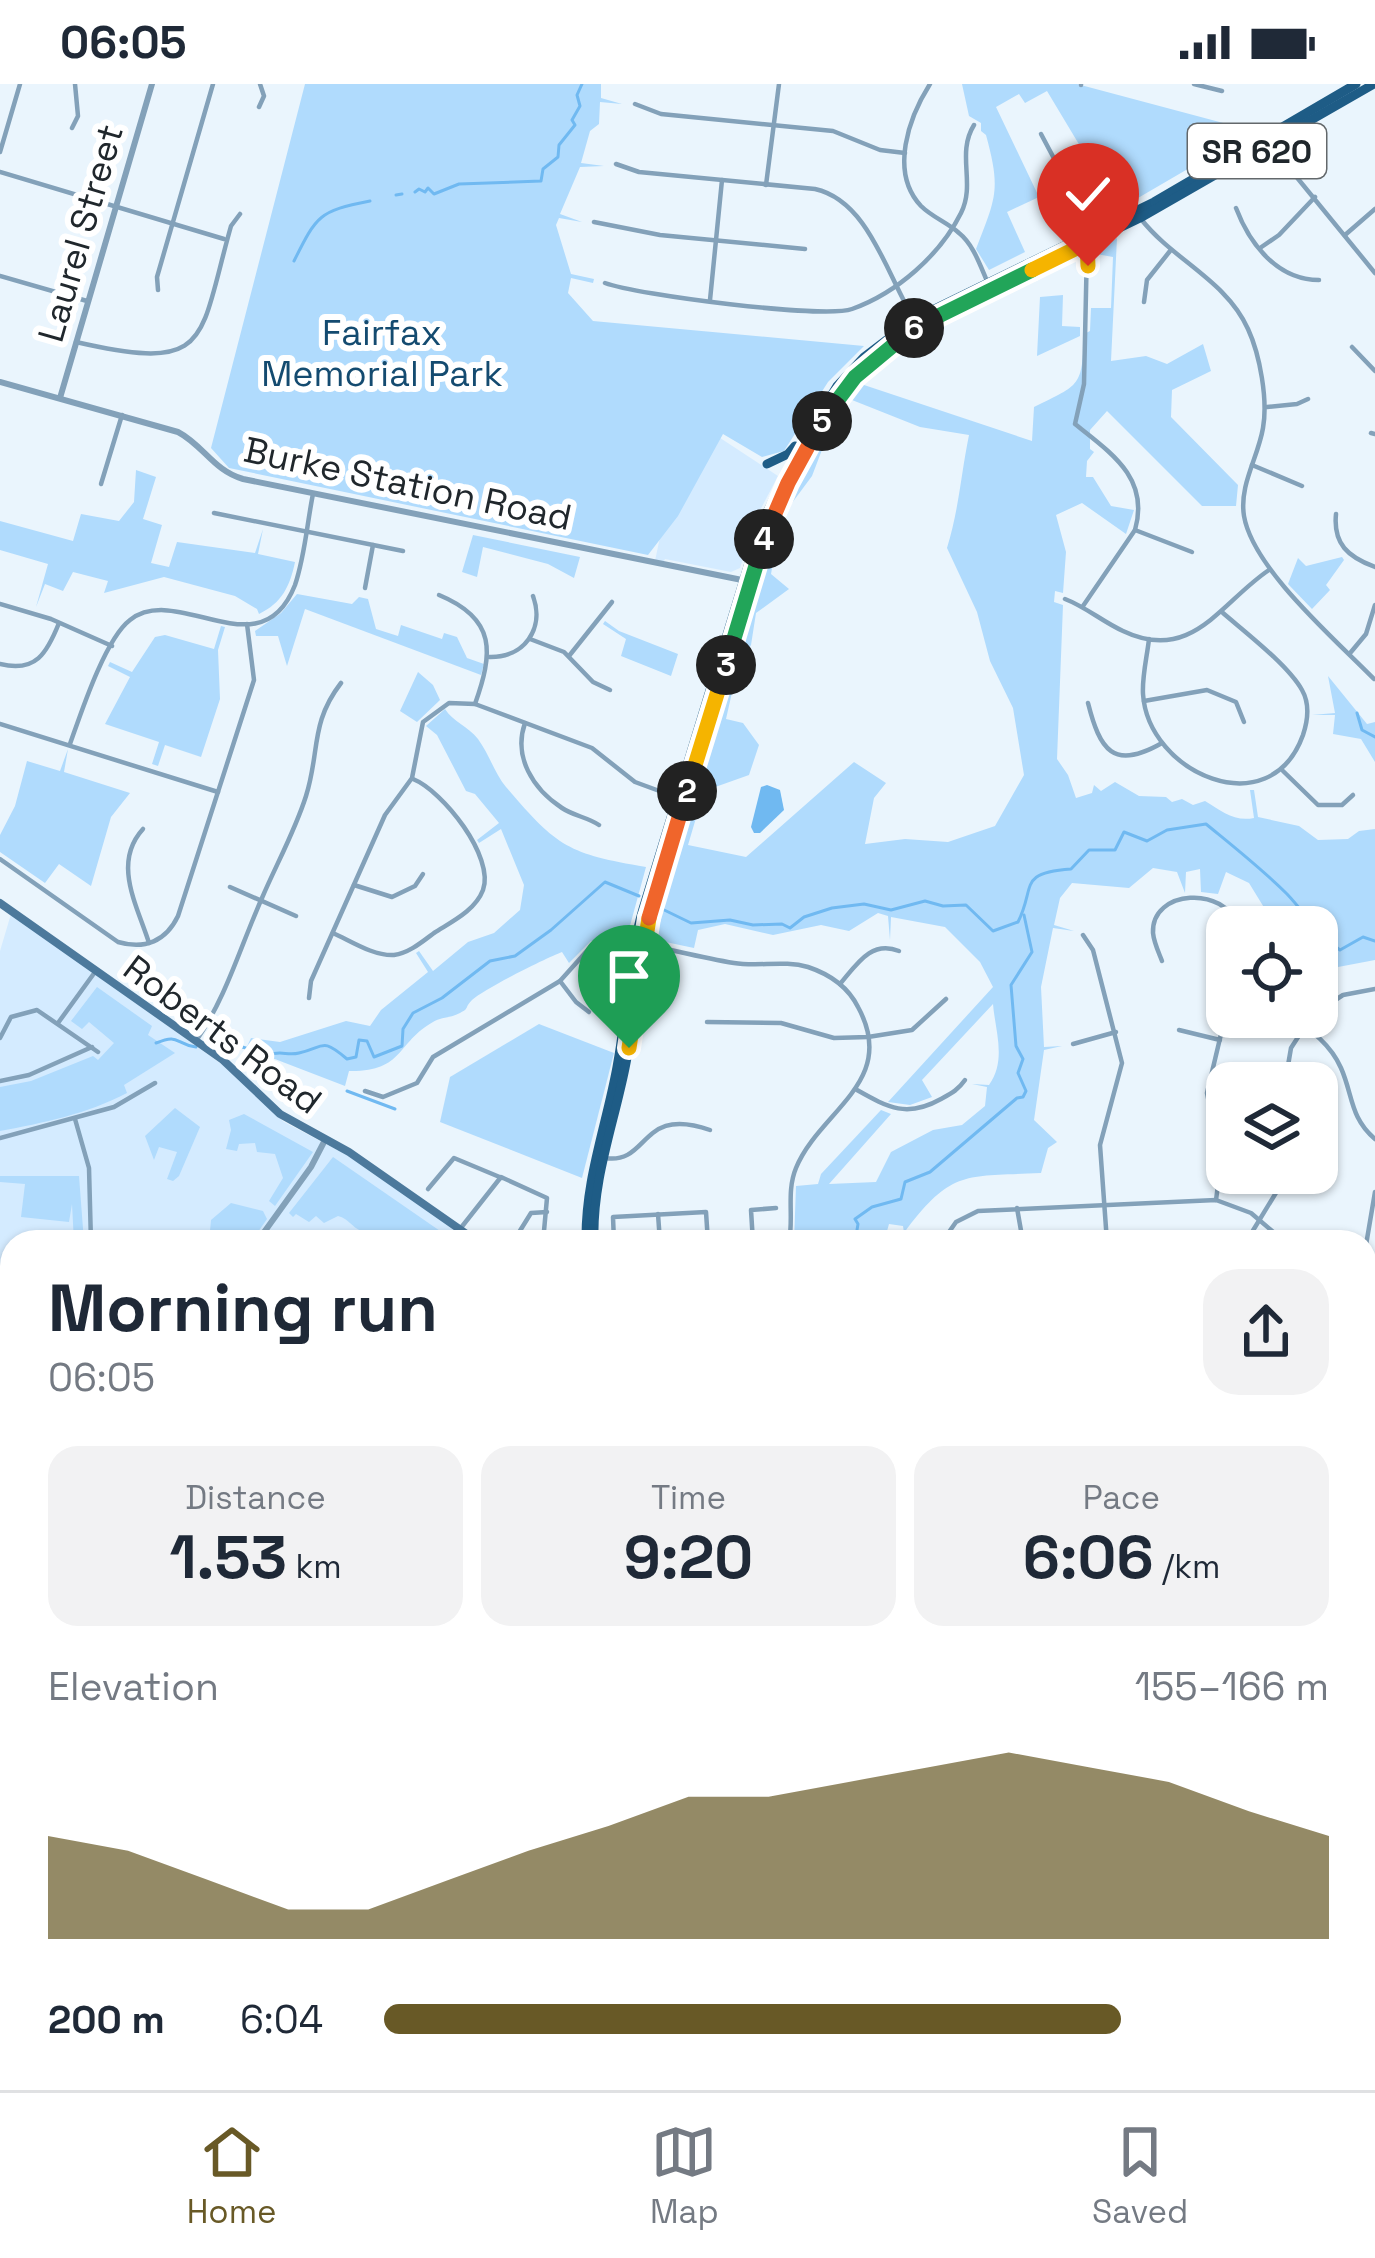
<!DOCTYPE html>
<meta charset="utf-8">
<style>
:root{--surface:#fff;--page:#f2f2f3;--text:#1f2937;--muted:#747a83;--line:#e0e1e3;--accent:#685926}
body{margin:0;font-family:"Space Grotesk",sans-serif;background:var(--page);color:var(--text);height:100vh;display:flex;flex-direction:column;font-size:45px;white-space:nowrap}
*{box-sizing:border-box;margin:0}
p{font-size:39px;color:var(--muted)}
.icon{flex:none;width:66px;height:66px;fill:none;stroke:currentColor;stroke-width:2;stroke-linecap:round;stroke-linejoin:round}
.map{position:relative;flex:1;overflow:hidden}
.side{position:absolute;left:0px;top:1146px;width:1377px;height:861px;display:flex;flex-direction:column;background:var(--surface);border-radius:36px 36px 0 0;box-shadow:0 3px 9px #0004}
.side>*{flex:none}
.tools{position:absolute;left:1206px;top:822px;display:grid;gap:24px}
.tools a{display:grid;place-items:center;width:132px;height:132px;border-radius:24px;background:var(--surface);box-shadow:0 3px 9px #0004;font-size:60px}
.pin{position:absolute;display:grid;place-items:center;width:102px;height:102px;color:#fff;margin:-123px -51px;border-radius:50% 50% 50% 0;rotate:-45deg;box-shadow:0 0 12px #0007}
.pin .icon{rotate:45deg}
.km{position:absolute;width:60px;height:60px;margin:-30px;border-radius:50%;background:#222;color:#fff;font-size:33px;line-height:60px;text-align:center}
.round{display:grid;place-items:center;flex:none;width:126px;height:126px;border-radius:36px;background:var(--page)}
.overview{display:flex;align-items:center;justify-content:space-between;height:204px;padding:0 48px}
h1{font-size:66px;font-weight:700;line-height:90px}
.figures{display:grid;grid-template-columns:repeat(3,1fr);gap:18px;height:204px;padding:12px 48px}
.figures div{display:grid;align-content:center;border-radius:30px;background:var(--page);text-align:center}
.figures b{font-size:60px;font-weight:700}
.figures small{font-size:33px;font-weight:400}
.figures p{font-size:33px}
.chart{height:336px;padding:24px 48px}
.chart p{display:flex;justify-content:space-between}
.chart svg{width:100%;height:216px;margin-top:12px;fill:var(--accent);opacity:.7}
ul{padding:0 48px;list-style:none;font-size:39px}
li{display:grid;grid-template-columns:192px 144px 1fr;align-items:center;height:90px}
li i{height:30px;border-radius:15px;background:var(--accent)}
.status{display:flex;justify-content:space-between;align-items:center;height:84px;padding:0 60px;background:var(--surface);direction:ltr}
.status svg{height:33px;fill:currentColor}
.menu{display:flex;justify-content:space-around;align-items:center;height:168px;border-top:3px solid var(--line);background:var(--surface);font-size:33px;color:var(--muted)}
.menu a{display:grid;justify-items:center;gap:6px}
.menu .current{color:var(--accent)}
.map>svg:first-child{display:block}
.built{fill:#d4ebff}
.green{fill:#b0dbfd;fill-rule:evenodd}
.water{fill:#70b9f1}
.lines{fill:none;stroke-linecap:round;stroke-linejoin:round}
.stream{stroke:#70b9f1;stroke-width:3}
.minor{stroke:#83a1b9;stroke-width:4.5}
.tertiary{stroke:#83a1b9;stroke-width:6}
.secondary{stroke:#4c799c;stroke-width:8}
.primary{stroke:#1e5c86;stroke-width:9}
.split-1-casing{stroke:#fff;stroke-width:24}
.split-2-casing{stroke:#fff;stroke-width:24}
.split-3-casing{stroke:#fff;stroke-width:24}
.split-4-casing{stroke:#fff;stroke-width:24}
.split-5-casing{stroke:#fff;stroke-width:24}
.split-6-casing{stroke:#fff;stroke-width:24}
.split-7-casing{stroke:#fff;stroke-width:24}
.split-8-casing{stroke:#fff;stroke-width:24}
.split-1{stroke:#f5b400;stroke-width:15}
.split-2{stroke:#f0652b;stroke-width:15}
.split-3{stroke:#f5b400;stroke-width:15}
.split-4{stroke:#22a559;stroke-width:15}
.split-5{stroke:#f0652b;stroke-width:15}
.split-6{stroke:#22a559;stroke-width:15}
.split-7{stroke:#22a559;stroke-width:15}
.split-8{stroke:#f5b400;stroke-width:15}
.labels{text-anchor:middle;stroke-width:12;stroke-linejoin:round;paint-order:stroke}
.shield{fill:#fff;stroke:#63686b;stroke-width:3}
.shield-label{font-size:33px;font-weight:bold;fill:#20272c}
.street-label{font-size:36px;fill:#20272c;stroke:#fff}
.park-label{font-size:36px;fill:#144b70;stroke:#fff}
</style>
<div class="status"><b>06:05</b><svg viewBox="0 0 49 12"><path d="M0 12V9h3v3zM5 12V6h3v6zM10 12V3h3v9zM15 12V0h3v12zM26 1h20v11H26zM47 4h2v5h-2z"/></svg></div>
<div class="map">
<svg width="1375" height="2006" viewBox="0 0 1375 2006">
<rect width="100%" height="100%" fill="#eaf5fd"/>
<g class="built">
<polygon points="711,348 778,392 756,434 740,484 731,488 665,475 663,479 655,477 666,424"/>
<polygon points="11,830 224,982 284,1038 347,1071 474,1158 12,1158 12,1953 0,1966 0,867"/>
<polygon points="312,1995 519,1995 516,2006 301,2006"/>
</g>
<g class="green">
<polygon points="305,0 601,0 601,14 622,20 600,18 599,40 590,47 581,79 604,82 580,83 560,130 582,138 559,134 556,141 571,190 594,195 593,199 571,194 568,209 593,237 864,262 828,298 784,367 762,373 723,350 678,432 648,471 229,384 211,364"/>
<path d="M962 0H1077L1227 40 1246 51 1138 114 1133 107 1113 117 1047 7 1025 19 1019 10 996 23 1039 113 1007 128 1025 168 989 186 976 165C996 113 1001 106 986 51L981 47V39L969 32Z"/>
<path d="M1117 154 1111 277 1146 272 1167 280 1203 260 1211 287 1172 306 1171 333 1238 401 1236 422H1202L1107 327 1090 346V365L1094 368 1087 377 1086 393H1093L1111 422 1134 426 1126 450 1082 419 1056 431 1066 468 1063 509 1055 507 1054 518 1063 521 1057 675 1068 691 1076 714 1092 709 1094 701 1101 707 1115 698 1139 712 1166 713 1172 718 1182 715 1193 721 1205 717C1222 727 1234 738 1254 734L1250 706H1254L1258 733 1299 742 1318 756 1348 755 1359 747 1375 745V876L1317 887V843H1276L1249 799 1226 788 1218 810 1201 808 1200 785 1186 788 1185 809 1177 788 1153 784 1129 804 1072 799 1060 814 1054 841 1074 847 1053 844 1041 903 1044 963 1062 962 1044 966 1034 1036 1057 1058 1048 1064 1041 1089C966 1093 952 1084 904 1149L903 1142 889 1140 884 1158H794L796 1102 818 1100 821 1090 881 1026 891 1030 829 1100 876 1098 891 1068 933 1046 962 1041 985 1022 987 1003 972 1000 989 1001C1007 976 995 946 993 920L922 996 932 1013 910 1021 888 1018 993 903 980 878 945 843 891 833 890 856 888 832 878 829 849 847 821 841 773 851 725 840 698 846 694 864 656 856 651 851 653 830 752 510 755 508C772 431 808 363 855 298L1032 357 1034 323C1081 300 1082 303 1084 250L1090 247 1091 224H1111L1113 173 1091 169ZM852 316 920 343 969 351C961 390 959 425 947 464L977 528 990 577 1013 624 1024 691 995 742 948 758 905 755 865 760 874 714 886 699 854 678 746 773 688 761 704 707 749 691 759 661 743 639 726 635 738 582 751 561 756 529 789 505 771 490 777 456 792 419 812 392 833 337Z"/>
<polygon points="1063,211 1062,242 1080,243 1080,252 1037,272 1040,213"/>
<path d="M136 386 156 393 143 435 162 441 151 479 169 483 177 458 255 469 263 445 258 470 295 478C290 502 282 519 259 530L257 525 235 512 164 493 104 509 108 497 73 488 63 507 45 500 36 523 48 480 0 466V437L73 457 81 430 119 437 134 418Z"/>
<polygon points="473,451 580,473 574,494 548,480 483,463 477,493 462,488"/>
<polygon points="1342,473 1344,476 1326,501 1330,506 1312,525 1288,500 1298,474 1306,482"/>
<polygon points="297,510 352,520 359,513 368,515 376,545 398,552 401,541 442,555 444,549 457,553 467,574 484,580 481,591 305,525 287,582 278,552 256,552 255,547 281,529"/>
<polygon points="605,537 619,547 678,570 671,592 621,572 626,555 603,540"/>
<polygon points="221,542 225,543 218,566 220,615 201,673 165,661 158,682 152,680 159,658 105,640 130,593 108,582 110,578 132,588 155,553 165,551 214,565"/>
<polygon points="418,588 433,601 440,616 417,638 400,627"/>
<polygon points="1328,592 1367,640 1375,638 1375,678 1361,655 1333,650 1335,631 1312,631 1335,629"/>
<path d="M445 625C453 638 468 642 478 655 489 670 495 690 506 703 557 763 568 770 646 783L628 849 591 857 569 879 562 868C546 874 484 905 472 916 464 924 470 924 460 929 451 934 441 933 433 938 396 959 404 988 349 987L345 1002 254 967 243 985 238 981 251 954 280 958 346 937 370 942 381 926 428 888 416 869 419 867 433 887 468 858 494 849 520 826 524 801 501 745 479 759 477 756 499 739 475 710 466 707 437 651 426 642Z"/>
<polygon points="68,665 64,688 130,709 111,733 91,802 59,780 45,799 0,768 0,751 15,722 27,677 60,687"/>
<path d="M97 903 152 942 148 951 175 969 124 1001 127 1009C87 1030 43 1039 0 1047V1003L31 997 93 972 98 976 114 959 89 938 82 945 71 937Z"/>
<polygon points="539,940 614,969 582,1094 440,1038 450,993"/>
<polygon points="175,1024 200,1043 179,1092 173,1097 167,1095 177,1068 159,1063 154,1076 145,1052"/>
<polygon points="244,1030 313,1068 275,1122 269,1117 283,1094 275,1070 257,1068 255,1059 239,1060 237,1067 226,1065 231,1046 229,1036"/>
<path d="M333 1073 456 1158C424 1158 391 1161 361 1147 352 1143 349 1135 338 1132L324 1139 316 1132 309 1138 296 1130 293 1133 289 1129Z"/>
<polygon points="0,1092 79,1092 84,1158 74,1158 72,1120 69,1138 21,1133 25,1100 0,1098"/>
<polygon points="231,1119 263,1127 267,1135 251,1158 209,1158 211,1136"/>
<polygon points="1375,1620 1374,1732 1375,1738 1365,1736 1365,1694 1372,1675 1365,1671 1365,1622"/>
<polygon points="790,1995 1134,1995 1137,1999 1152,1995 1138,2002 1140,2006 791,2006"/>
</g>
<polygon class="water" points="767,701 780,706 784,726 760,749 754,749 751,743 761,703"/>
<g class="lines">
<g class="stream">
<polyline points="415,108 419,105 425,108 428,104 434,110 459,100 541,97 543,85 558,73 559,61 575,41 572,36 580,22 577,11 582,0"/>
<polyline points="396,111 402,110"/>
<path d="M294 177C317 131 319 127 370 117"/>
<polyline points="1357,629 1362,646 1375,653"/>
<path d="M658 823 691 839 730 836 753 841 782 840 790 844 804 833 832 824 864 820 891 826 925 817 943 822 966 821 993 847 1018 838C1036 802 1017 789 1071 785L1089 766H1115L1124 748 1147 757 1167 746 1206 740C1234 763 1262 785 1287 810 1305 829 1318 851 1340 866L1363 853 1375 857"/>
<path d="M156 959C180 949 174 960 196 963"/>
<path d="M210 962H239L269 971C281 966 287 972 299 969 325 963 321 953 347 975L356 973 359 956 367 957 374 973 402 962 403 945 413 929 442 914 490 877 515 872 551 846 605 798 639 812"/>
<polyline points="347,1007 395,1025"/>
<polyline points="855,1158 858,1140 855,1135 872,1123 901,1115 905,1098 930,1088 1017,1014 1023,1013 1026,1007 1018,989 1023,975 1016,962 1011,901 1032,868 1024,831"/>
<polyline points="0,1641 6,1639 12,1645"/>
<polyline points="879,1995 883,2006"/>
</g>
<g class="minor">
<path d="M930 0C909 33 889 88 921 122 932 133 948 139 959 149 973 160 980 181 987 197"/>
<polyline points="1081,0 1081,1"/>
<polyline points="1194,0 1222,7"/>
<polyline points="635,20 661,30 833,47 880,66 905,69"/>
<polyline points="259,23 264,12 260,0"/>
<polyline points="72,44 78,32 75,0"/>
<polyline points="1041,50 1066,97 1084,148"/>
<polyline points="1272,63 1375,189"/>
<polyline points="0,68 20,0"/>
<path d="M616 80 639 88 815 105C869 117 887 192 914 235"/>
<polyline points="0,88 224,155"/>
<polyline points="766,101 779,0"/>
<path d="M1236 124C1250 161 1278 196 1319 196"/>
<polyline points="1078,134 1130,111 1137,124"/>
<path d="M1141 135C1173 176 1226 196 1248 245 1260 271 1268 316 1263 344 1258 374 1239 401 1244 432 1253 485 1336 556 1374 595"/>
<polyline points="594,138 660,151 805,165"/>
<polyline points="1345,151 1375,125"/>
<path d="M1087 163 1084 300 1075 340C1111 369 1150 394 1135 446"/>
<polyline points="1260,164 1279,151 1315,113"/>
<polyline points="0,192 87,217"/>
<path d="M605 199C637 211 824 235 852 225 897 209 940 171 961 129 976 99 956 70 974 41"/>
<polyline points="158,206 157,193 213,0"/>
<polyline points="710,216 722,96"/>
<polyline points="1144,218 1147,196 1170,167"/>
<path d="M76 258C212 289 198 259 231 142L240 130"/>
<polyline points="1352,263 1375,287"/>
<polyline points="1267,323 1297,320 1308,315"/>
<polyline points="1371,349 1375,350"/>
<polyline points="1252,381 1302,402"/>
<polyline points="101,400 122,331"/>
<polyline points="214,429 403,467"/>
<path d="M1336 430C1333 460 1348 473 1375 483"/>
<polyline points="365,504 373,461"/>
<path d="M439 511C497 535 493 569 475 620"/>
<path d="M1065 515C1086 523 1103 538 1123 547 1192 580 1221 518 1269 486"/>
<polyline points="0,520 51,535 112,562"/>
<polyline points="1083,522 1135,446 1192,468"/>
<polyline points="530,555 564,568 593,598 610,606"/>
<path d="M1149 555C1147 573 1142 592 1143 610 1148 689 1270 743 1303 651 1308 636 1310 620 1302 606 1288 581 1245 548 1223 529"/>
<polyline points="1351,568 1366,550 1375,521"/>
<polyline points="569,572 612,518"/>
<path d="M489 573C524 574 545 545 533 512"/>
<path d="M0 580C36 589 47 569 59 539"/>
<polyline points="1144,617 1207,606 1236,618 1244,638"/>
<path d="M1088 619C1100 666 1113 687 1162 659"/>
<path d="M525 639C513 673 533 705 562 724 574 732 587 733 599 741"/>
<polyline points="0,640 218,708"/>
<path d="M70 660C81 629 105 555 130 536 178 498 261 588 295 501 305 472 307 439 313 410"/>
<polyline points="1283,687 1318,721 1342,721 1353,711"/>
<path d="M143 745C112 779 137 821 149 859"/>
<path d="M0 775 118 858C145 866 166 857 178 832L254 596 247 540"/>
<polyline points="354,801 392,813 415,802 423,790"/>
<polyline points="230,803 296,832"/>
<path d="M333 849C351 857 373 872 394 871 409 869 422 858 434 849 451 838 475 827 483 806 495 773 443 707 413 695"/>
<polyline points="1083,851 1093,866 1122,979 1100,1061 1107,1158"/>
<path d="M643 860C673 866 703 874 734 879 758 883 784 876 808 883 829 890 848 903 858 923 899 998 819 1027 796 1084 786 1108 794 1133 789 1158"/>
<path d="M1162 877C1159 869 1154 859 1153 849 1151 805 1226 801 1238 843"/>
<polyline points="560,897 576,918 589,928"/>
<path d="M840 900C857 880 871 856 899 867"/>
<polyline points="309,914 311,897 385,731 412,694 423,638 449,619 475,620 592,664 635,698 673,712"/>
<polyline points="1317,928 1343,911 1375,905"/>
<path d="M1292 933C1312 947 1331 961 1341 984 1353 1011 1350 1034 1375 1055"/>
<polyline points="707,938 781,939 834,954 868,953 912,946 946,915"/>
<polyline points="58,939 95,888"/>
<polyline points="1179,946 1220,956"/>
<polyline points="0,954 11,933 37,926 98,968"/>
<path d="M196 957C227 912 240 863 262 814 276 781 295 747 306 712 320 668 310 639 341 599"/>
<polyline points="1073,960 1116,948"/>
<polyline points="0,997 29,991 92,963"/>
<polyline points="1285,999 1291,964 1311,933"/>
<path d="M857 1006C889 1024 907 1034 941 1015 952 1009 958 1006 965 996"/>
<polyline points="365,1007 383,1013 417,999 433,973 560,897 594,859 631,857"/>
<polyline points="75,1035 89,1084 91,1158"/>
<polyline points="0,1054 114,1023 155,999"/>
<path d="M605 1074C650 1081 639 1021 710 1046"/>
<polyline points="1288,1095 1316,1105"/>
<polyline points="428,1105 454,1074 502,1094"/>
<polyline points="1216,1116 1221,1079 1207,1009 1222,946 1218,896 1227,871"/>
<polyline points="1017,1124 1023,1158"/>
<polyline points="658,1130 660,1158"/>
<polyline points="460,1145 501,1093 547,1114 543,1158"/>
<polyline points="513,1158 531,1129 547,1128"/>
<polyline points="614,1158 613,1133 706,1128 708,1158"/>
<polyline points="753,1158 751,1126 776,1124"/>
<polyline points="942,1158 956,1138 978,1127 1216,1116 1251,1129 1285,1158"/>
<polyline points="1246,1158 1288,1089"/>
<polyline points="1365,1167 1375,1108"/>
<polyline points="0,1192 12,1193"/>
<polyline points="1365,1198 1375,1202"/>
<polyline points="1365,1296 1375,1291"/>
<polyline points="1365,1377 1375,1385"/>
<polyline points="1365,1462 1374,1477 1365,1518"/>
<polyline points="1365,1764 1375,1766"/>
<polyline points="582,1995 591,2006"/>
<polyline points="1177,1995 1189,2006"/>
<polyline points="1323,1995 1335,2006"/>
<polyline points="29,2006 40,1995"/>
</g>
<g class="tertiary">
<path d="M0 298 178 348C203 361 214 387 243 395L742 496"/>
<polyline points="60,314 152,0"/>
<polyline points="257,1158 311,1083 325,1056"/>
<polyline points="0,1234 12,1233"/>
<polyline points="1365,1575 1375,1563"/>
<polyline points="0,1668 12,1676"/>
<polyline points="0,1774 12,1765"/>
<polyline points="1365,1868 1375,1871"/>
</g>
<g class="secondary">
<polyline points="0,819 223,976 280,1030 349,1068 478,1158"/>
<polyline points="1365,1437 1375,1446"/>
</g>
<g class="primary">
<polyline points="767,380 788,370 795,362"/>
<path d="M586 1158C585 1096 606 1043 617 983 627 930 628 876 643 825L760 443 795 371 837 302 864 273 914 235 1154 118 1356 0"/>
<path d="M594 1158C592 1097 613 1043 625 984 636 932 637 879 651 827L769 441 822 337 855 293 889 263 928 236 1140 134 1374 0"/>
<polyline points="0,1890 12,1901"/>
<polyline points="0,1901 12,1912"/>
<polyline points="138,1995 163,2006"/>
<polyline points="163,1995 190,2006"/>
<polyline points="278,2006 288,1995"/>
<polyline points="290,2006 300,1995"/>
</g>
</g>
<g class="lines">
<defs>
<polyline id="split-1" points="629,964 649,834"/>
<polyline id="split-2" points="649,834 687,707"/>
<polyline id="split-3" points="687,707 726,581"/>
<polyline id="split-4" points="726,581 764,455"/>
<polyline id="split-5" points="764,455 788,399 822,337"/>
<polyline id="split-6" points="822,337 855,293 914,244"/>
<polyline id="split-7" points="914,244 1032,186"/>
<polyline id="split-8" points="1032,186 1087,159 1088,182"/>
</defs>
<use href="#split-1" class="split-1-casing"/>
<use href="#split-2" class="split-2-casing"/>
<use href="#split-3" class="split-3-casing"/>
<use href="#split-4" class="split-4-casing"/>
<use href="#split-5" class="split-5-casing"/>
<use href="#split-6" class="split-6-casing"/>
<use href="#split-7" class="split-7-casing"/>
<use href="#split-8" class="split-8-casing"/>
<use href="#split-1" class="split-1"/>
<use href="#split-2" class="split-2"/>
<use href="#split-3" class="split-3"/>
<use href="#split-4" class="split-4"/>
<use href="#split-5" class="split-5"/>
<use href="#split-6" class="split-6"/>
<use href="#split-7" class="split-7"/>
<use href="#split-8" class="split-8"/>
</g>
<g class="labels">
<rect class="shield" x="1188" y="40" width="138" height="54" rx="9"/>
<g class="shield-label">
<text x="1257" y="79">SR 620</text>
</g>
<g class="street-label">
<text transform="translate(80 149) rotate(-74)" y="13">Laurel Street</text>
<text transform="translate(408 399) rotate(12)" y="13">Burke Station Road</text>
<text transform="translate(223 950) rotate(37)" y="13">Roberts Road</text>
</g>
<g class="park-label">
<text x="382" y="261">Fairfax<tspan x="382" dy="41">Memorial Park</tspan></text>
</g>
</g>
</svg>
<div class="tools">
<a><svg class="icon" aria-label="locate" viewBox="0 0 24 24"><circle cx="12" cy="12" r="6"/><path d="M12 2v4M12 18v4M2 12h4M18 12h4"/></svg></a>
<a><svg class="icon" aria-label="layers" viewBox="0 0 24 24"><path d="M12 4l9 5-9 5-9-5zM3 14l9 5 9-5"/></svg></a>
</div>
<div class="pin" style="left:629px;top:964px;background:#1e9e55"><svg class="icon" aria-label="arrive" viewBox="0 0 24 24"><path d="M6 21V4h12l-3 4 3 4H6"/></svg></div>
<div class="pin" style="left:1088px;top:182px;background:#d93025"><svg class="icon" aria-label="check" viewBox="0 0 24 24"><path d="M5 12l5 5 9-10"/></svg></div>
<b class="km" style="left:687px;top:707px">2</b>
<b class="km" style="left:726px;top:581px">3</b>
<b class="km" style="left:764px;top:455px">4</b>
<b class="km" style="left:822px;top:337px">5</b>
<b class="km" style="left:914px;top:244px">6</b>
<section class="side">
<div class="overview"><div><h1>Morning run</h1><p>06:05</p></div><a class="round"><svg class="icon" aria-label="share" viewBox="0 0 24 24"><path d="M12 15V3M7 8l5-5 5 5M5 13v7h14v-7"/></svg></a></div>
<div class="figures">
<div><p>Distance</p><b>1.53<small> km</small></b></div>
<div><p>Time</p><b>9:20</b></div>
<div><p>Pace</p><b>6:06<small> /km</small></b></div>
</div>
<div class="chart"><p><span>Elevation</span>155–166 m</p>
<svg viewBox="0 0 160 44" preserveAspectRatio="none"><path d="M0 44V23L10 26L20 32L30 38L40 38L50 32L60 26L70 21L80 15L90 15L100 12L110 9L120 6L130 9L140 12L150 18L160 23V44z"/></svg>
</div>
<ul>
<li><b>200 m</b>6:04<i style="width:78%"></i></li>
</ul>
</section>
</div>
<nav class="menu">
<a class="current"><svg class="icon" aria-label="home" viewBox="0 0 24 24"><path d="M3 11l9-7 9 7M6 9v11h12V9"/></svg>Home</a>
<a><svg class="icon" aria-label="map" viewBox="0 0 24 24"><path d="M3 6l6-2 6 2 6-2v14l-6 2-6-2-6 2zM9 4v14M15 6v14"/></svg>Map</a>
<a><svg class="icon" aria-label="saved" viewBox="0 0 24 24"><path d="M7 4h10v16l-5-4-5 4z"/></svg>Saved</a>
</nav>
